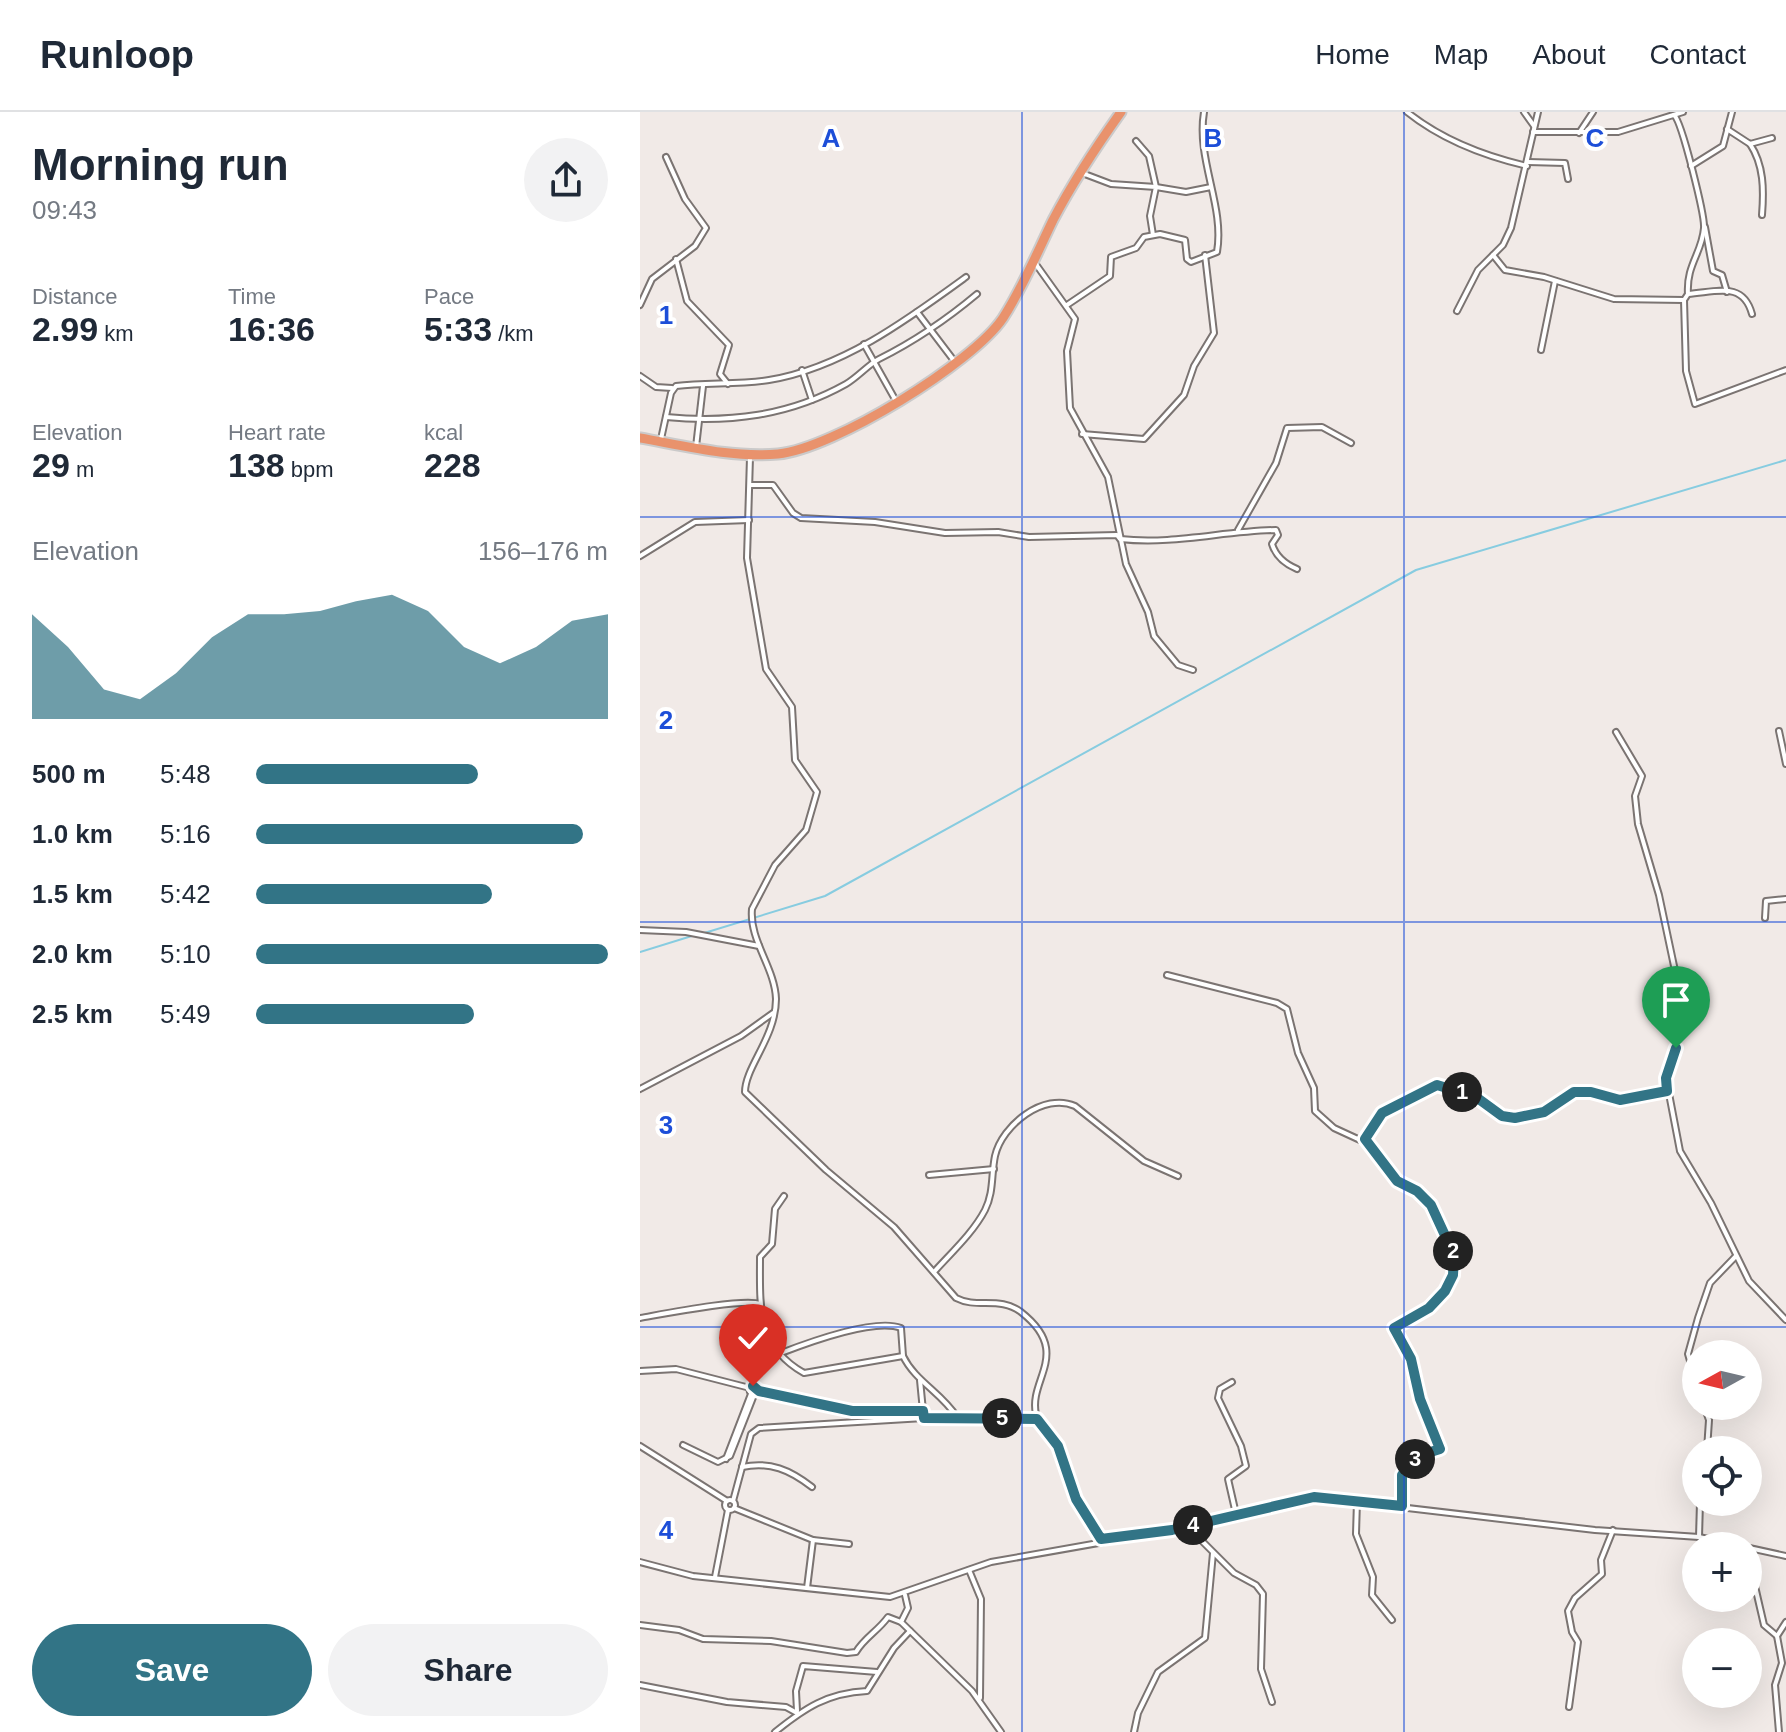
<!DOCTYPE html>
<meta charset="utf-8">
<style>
:root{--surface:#fff;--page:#f2f2f3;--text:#1f2937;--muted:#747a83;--line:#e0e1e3;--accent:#327486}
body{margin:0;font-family:Helvetica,sans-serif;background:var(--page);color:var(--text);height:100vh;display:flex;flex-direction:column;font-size:30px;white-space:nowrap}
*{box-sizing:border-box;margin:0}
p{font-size:26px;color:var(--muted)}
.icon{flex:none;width:44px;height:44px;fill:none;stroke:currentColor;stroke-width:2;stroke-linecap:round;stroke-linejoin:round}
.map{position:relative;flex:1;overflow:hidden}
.details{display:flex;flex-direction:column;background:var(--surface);width:640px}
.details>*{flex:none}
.needle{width:52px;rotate:262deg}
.buttons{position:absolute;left:1042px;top:1228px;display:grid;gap:16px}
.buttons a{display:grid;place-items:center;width:80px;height:80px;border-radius:50%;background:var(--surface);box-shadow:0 8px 32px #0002;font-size:40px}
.pin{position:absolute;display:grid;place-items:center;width:68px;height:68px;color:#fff;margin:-82px -34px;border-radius:50% 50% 50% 0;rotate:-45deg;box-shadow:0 0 8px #0007}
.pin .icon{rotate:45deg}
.km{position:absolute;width:40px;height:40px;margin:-20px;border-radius:50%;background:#222;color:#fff;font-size:22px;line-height:40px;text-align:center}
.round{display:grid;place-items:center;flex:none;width:84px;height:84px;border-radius:42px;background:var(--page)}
.headline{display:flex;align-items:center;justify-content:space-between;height:136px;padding:0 32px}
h1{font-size:44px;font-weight:700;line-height:60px}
.metrics{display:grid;grid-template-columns:repeat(3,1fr);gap:12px;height:136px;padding:8px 32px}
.metrics div{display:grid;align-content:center}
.metrics b{font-size:34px;font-weight:700}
.metrics small{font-size:22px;font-weight:400}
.metrics p{font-size:22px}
.chart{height:224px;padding:16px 32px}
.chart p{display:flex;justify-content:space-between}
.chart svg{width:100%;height:144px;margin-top:8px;fill:var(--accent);opacity:.7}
.button{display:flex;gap:16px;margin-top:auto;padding:16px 32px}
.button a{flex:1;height:92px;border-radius:48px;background:var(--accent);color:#fff;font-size:32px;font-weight:700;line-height:92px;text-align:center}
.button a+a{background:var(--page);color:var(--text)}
ul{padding:0 32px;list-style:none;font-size:26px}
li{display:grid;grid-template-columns:128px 96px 1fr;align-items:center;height:60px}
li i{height:20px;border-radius:10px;background:var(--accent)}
header{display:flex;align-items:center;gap:48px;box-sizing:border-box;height:112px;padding:0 40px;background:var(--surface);border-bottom:2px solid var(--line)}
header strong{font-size:38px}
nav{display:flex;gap:44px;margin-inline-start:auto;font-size:28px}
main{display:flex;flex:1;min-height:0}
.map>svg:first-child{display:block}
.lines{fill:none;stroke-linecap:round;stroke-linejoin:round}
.stream{stroke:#87cce0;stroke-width:2}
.street-casing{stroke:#7b7472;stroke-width:8}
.highway-casing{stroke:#cbcaca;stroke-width:13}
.street{stroke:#fff;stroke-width:4}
.highway{stroke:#e9926c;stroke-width:9}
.route-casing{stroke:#fff;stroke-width:16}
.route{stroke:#327486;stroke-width:10}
.grid{fill:none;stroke:#1d4ed8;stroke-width:2;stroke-opacity:0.55}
.grid-label{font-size:26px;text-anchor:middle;font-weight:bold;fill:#1d4ed8;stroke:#fff;stroke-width:8;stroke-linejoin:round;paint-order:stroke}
</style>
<header>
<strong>Runloop</strong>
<nav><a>Home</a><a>Map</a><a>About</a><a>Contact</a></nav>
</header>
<main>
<section class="details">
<div class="headline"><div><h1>Morning run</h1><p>09:43</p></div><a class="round"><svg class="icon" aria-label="share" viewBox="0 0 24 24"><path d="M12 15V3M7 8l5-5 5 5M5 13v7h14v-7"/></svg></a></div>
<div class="metrics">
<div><p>Distance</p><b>2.99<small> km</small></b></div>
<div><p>Time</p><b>16:36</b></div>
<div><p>Pace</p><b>5:33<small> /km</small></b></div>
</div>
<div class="metrics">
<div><p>Elevation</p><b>29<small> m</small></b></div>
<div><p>Heart rate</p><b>138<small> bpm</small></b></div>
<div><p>kcal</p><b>228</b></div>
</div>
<div class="chart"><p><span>Elevation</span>156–176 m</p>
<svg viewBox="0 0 160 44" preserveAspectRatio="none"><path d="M0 44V12L10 22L20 35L30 38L40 30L50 19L60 12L70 12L80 11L90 8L100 6L110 11L120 22L130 27L140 22L150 14L160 12V44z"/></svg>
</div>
<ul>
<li><b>500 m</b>5:48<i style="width:63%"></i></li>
<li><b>1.0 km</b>5:16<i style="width:93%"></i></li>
<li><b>1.5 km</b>5:42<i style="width:67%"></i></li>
<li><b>2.0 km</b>5:10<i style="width:100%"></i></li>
<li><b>2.5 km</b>5:49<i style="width:62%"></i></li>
</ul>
<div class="button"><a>Save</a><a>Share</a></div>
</section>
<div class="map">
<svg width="1146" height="1620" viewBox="0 0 1146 1620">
<rect width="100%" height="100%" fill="#f1eae7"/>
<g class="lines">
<g class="stream">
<polyline points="61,822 185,784 776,458 1146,348"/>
<polyline points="0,840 55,823"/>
</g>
<defs>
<g id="street">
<path d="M767 0C802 28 844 44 887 54"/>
<polyline points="884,0 894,14"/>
<path d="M1034 3C1042 10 1065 104 1064 116 1062 141 1046 153 1048 182"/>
<polyline points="1087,17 1110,32 1132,26"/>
<polyline points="893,20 978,20 1043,0"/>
<polyline points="939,21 953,0"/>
<polyline points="496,29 509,44 516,75 546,80 571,75"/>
<path d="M1110 32C1124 53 1124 78 1122 103"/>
<polyline points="888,50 925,51 928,67"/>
<polyline points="1051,54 1083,34 1092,0"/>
<polyline points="442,61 471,72 516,75 510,104 513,123"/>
<polyline points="1065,115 1073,159 1082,163 1087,180"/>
<path d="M853 143 865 158 904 165 974 187 1044 188 1048 182C1077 180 1103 169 1112 202"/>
<polyline points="36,147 47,189 89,233 80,262 88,272"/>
<polyline points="395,151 435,207 427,239 430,296 468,365 486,452 508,500 514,524 538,553 553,558"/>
<polyline points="1044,188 1046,259 1055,292 1146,258"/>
<polyline points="0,193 12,167 55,134 66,116 45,87 26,45"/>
<path d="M427 193 470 164 471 145 496 136 504 125 520 122 545 128 547 147 551 150 577 140C585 94 556 48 564 0"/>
<polyline points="817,199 838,158 863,133 871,116 898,0"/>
<polyline points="277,200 315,250"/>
<polyline points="224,232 256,289"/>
<polyline points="901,238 915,169"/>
<polyline points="162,258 172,288"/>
<polyline points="0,264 16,275 32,276"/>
<path d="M26 305C89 311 149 304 206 272 218 265 229 252 239 247 275 229 306 208 337 182"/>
<polyline points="442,322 504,327 544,283 554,254 574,221 565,143"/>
<path d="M21 327 31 281 36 274C66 270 98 273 129 268 202 256 267 208 326 165"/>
<polyline points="56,335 63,274"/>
<path d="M110 345 107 446 126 557 152 595 155 648 177 680 166 718 135 753 112 797C109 828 135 856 136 887 136 925 105 955 105 980L186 1058 254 1115 316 1186C337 1197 360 1184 381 1200 433 1241 388 1267 396 1302 400 1317 414 1324 420 1338 426 1353 428 1370 435 1385 442 1400 452 1414 461 1427"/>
<path d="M110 373H133L153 401 161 406 235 410 305 421 358 420 389 425 477 423 480 427C533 433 583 419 636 418L638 423 632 432C636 445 645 452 657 457"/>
<polyline points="598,418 636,351 647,316 682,315 711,331"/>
<polyline points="0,444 55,410 109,408"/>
<polyline points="1139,619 1146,652"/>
<polyline points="976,620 1002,664 995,684 998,712 1019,783 1045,906 1026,966 1040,1039 1071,1091 1109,1169 1146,1208"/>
<polyline points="1125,806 1126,789 1146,787"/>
<polyline points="0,818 46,820 119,834"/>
<polyline points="527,863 637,891 647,897 658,941 674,976 675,999 694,1016 720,1028 725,1027 742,1001 797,973 836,985 862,1004 875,1006 904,1000 934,980 951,980 980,988 1027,979"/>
<polyline points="0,977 101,924 133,901"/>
<polyline points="725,1027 757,1069 777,1079 791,1093 814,1143 813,1163 805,1179 789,1196 754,1216 771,1247 780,1287 800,1337 778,1344 762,1363 762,1394"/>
<polyline points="289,1063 354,1057"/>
<path d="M144 1084 135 1097 132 1132 120 1145C120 1193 116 1234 164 1261L263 1244C275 1269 302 1281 317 1305"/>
<path d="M294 1160C311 1141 333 1121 345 1098 354 1080 351 1063 355 1044 362 1013 404 980 435 994L504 1049 538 1064"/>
<path d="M0 1206C23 1202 103 1186 120 1192"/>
<path d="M141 1241C167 1231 235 1206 261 1216L263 1244"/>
<polyline points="0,1259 36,1257 110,1276"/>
<polyline points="280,1268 283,1299"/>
<polyline points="592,1270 580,1277 578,1286 601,1334 606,1354 588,1367 596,1402"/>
<polyline points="1056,1270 1048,1242 1058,1206 1070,1171 1096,1144"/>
<circle cx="114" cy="1278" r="4.5"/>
<polyline points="119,1279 212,1299 283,1299"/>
<polyline points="1064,1294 1069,1308 1067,1338"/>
<polyline points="43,1333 78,1350 90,1344 114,1283"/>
<polyline points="0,1334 87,1389"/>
<polyline points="86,1347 111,1282"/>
<path d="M102 1355C130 1349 150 1358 172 1375"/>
<circle cx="90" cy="1393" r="5"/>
<polyline points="93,1389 111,1322 119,1316 284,1306 397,1307"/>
<polyline points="717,1389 716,1422 733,1465 732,1483 752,1508"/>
<polyline points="94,1396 173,1428 209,1432"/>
<polyline points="547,1414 594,1461 616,1473 623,1482 621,1557 632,1590"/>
<polyline points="1059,1425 1060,1390"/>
<polyline points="1108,1444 1124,1513 1137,1524"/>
<polyline points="0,1450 53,1464 250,1485 351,1450 532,1418 674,1385 955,1418 1059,1425 1146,1444"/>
<polyline points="329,1458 341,1487 340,1586"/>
<polyline points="75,1465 88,1398"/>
<polyline points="167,1476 173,1428"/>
<polyline points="265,1483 268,1496 261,1510 332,1579 361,1620"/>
<path d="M0 1513 39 1518 63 1527 131 1529 207 1541 216 1540C224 1526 238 1519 248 1505L261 1510"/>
<polyline points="0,1573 87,1590 146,1595 157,1601"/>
<polyline points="929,1595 938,1530 932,1520 928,1499 935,1486 962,1462 961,1448 973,1418"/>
<polyline points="157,1599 156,1579 163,1554 237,1560"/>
<path d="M135 1620C165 1596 187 1581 227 1579L254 1536 270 1519"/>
<polyline points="494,1620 498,1601 518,1560 565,1526 573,1441"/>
<polyline points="1139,1620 1135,1573 1142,1551 1137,1524 1146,1510"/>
</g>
<path id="highway" d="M0 326C45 334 93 346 138 342 193 337 333 251 363 206 383 175 397 141 413 108 433 70 456 35 481 0"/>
</defs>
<use href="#street" class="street-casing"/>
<use href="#highway" class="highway-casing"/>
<use href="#street" class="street"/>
<use href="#highway" class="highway"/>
</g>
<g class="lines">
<defs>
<polyline id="route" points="113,1274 119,1279 212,1299 283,1299 284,1306 397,1307 418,1334 436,1387 461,1427 532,1418 674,1385 762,1394 762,1363 778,1344 800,1337 780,1287 771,1247 754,1216 789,1196 805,1179 813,1163 814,1143 791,1093 777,1079 757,1069 725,1027 742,1001 797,973 836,985 862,1004 875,1006 904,1000 934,980 951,980 980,988 1027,979 1026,966 1036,936"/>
</defs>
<use href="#route" class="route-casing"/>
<use href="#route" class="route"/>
</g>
<path class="grid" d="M382 0V1620M764 0V1620M0 405H1146M0 810H1146M0 1215H1146"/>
<g class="grid-label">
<text x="191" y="35">A</text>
<text x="573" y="35">B</text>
<text x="955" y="35">C</text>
<text x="26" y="212">1</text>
<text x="26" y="617">2</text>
<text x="26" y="1022">3</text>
<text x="26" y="1427">4</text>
</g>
</svg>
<div class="buttons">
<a><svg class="needle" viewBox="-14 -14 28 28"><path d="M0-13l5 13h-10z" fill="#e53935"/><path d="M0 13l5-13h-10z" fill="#747a83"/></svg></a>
<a><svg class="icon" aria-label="locate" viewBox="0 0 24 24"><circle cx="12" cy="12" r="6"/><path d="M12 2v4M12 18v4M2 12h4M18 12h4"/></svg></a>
<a>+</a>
<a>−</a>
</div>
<div class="pin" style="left:1036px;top:936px;background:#1e9e55"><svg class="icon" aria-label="arrive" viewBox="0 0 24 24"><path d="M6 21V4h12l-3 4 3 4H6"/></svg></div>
<div class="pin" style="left:113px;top:1274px;background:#d93025"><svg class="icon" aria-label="check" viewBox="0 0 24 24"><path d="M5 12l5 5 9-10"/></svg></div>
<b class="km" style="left:822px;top:980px">1</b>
<b class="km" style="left:813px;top:1139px">2</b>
<b class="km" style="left:775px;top:1347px">3</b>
<b class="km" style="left:553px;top:1413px">4</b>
<b class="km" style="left:362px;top:1306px">5</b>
</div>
</main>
